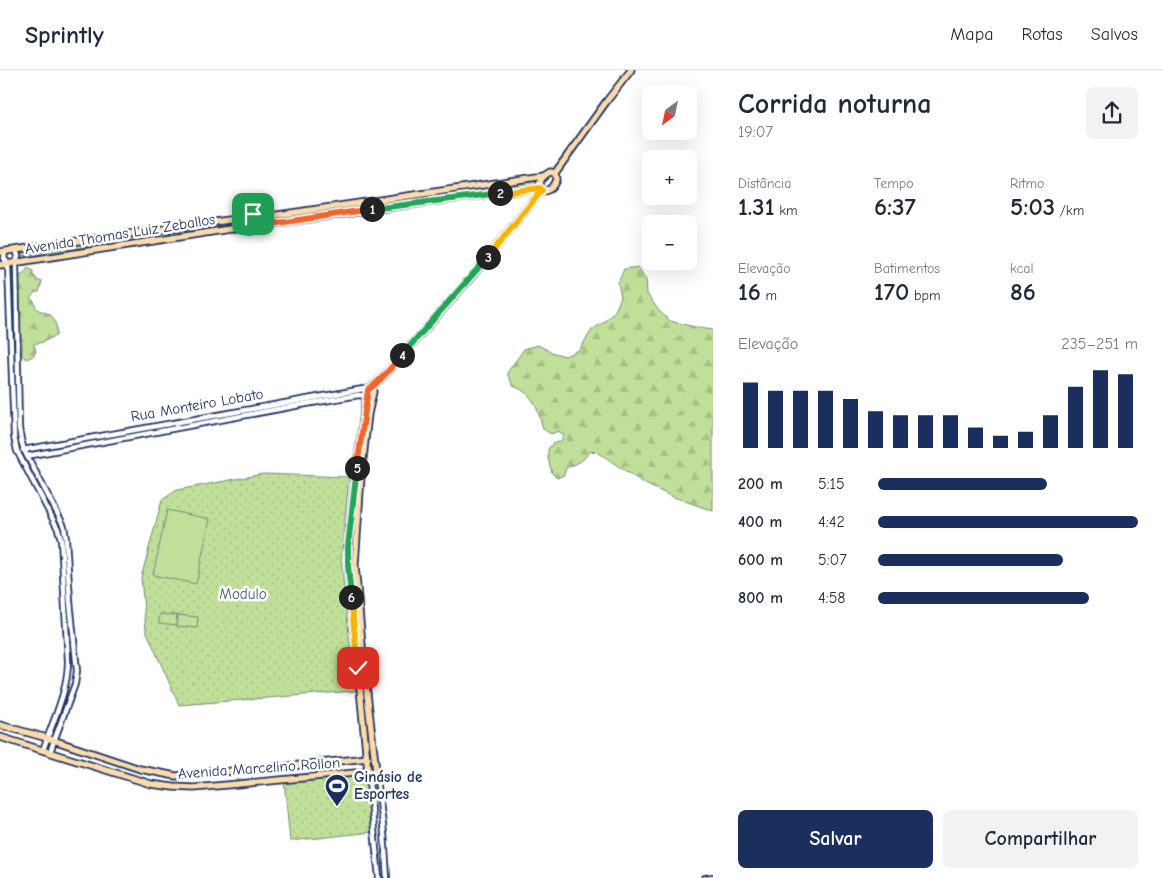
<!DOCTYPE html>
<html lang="pt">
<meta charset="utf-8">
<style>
:root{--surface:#fff;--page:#f2f2f3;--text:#1f2937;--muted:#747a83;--line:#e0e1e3;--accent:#1b2f5e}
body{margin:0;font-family:"Comic Neue",sans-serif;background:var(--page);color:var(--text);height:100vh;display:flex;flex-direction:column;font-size:19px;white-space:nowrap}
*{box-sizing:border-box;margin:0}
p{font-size:16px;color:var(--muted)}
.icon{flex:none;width:28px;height:28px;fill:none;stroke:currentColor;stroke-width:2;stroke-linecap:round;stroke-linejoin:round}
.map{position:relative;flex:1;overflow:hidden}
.side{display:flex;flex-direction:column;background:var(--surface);width:450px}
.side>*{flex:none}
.needle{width:32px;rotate:213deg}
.fabs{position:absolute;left:642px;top:15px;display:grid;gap:10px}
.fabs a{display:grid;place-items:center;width:55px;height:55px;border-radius:8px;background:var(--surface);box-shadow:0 5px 20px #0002;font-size:25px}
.pin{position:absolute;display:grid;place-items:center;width:42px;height:42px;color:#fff;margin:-21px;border-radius:10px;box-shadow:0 2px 8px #0006}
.km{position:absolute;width:25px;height:25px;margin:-12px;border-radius:50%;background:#222;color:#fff;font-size:14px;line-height:25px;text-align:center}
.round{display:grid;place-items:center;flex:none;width:52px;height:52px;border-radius:8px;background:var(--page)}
.summary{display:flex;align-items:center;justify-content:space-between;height:85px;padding:0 25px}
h1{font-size:28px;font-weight:700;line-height:38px}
.stats{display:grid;grid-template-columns:repeat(3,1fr);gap:8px;height:85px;padding:5px 25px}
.stats div{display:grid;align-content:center}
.stats b{font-size:25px;font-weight:700}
.stats small{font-size:14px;font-weight:400}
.stats p{font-size:14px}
.chart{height:140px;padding:10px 25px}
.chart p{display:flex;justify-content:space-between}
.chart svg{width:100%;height:90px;margin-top:5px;stroke:var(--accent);stroke-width:6}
.cta{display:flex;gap:10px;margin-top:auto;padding:10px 25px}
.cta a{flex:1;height:58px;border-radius:8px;background:var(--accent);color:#fff;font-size:20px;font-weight:700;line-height:58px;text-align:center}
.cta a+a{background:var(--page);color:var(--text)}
ul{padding:0 25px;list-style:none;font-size:16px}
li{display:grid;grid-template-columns:80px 60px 1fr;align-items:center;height:38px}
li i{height:12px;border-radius:6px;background:var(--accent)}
header{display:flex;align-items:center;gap:30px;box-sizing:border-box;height:70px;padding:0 25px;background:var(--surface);border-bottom:1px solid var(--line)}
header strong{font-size:24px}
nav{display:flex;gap:28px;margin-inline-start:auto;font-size:18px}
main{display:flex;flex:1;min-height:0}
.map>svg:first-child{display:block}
.grass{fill:url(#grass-tufts);stroke:#6e887c}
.forest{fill:url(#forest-firs);stroke:#6e887c}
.park{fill:url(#park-dots);stroke:#6e887c}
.pitch{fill:#c0e099;stroke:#6e887c}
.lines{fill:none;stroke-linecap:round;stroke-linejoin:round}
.minor-casing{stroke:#1b2f5e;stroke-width:8}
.major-casing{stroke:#1b2f5e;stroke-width:9}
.minor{stroke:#fff;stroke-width:4.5}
.major{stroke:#fcdcac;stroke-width:5.5}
.split-1-casing{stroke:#fff;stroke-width:10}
.split-2-casing{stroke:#fff;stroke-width:10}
.split-3-casing{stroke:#fff;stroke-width:10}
.split-4-casing{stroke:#fff;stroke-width:10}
.split-5-casing{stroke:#fff;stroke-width:10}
.split-6-casing{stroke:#fff;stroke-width:10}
.split-7-casing{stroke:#fff;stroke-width:10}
.split-1{stroke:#f0652b;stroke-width:6}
.split-2{stroke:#22a559;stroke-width:6}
.split-3{stroke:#f5b400;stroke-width:6}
.split-4{stroke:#22a559;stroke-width:6}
.split-5{stroke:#f0652b;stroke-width:6}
.split-6{stroke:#22a559;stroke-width:6}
.split-7{stroke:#f5b400;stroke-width:6}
.labels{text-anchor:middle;stroke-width:5;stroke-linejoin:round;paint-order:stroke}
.street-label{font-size:15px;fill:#1b2f5e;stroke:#fff}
.park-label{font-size:15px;fill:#445b6d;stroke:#fff}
.poi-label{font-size:15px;font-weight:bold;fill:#1b2f5e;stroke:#fff;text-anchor:start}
</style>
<header>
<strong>Sprintly</strong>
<nav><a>Mapa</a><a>Rotas</a><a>Salvos</a></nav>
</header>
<main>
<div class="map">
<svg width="713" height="808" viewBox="0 0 713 808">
<defs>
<pattern id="grass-tufts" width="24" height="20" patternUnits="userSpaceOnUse" patternTransform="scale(1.25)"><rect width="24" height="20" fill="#c0e099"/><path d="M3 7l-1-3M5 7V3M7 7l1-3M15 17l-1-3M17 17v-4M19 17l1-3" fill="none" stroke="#a4c086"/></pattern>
<pattern id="forest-firs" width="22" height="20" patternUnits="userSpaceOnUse" patternTransform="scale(1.25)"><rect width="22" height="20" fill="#c0e099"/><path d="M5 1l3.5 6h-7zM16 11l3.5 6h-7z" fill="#a4c086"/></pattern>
<pattern id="park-dots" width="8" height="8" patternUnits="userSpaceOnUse" patternTransform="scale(1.25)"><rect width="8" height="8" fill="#c0e099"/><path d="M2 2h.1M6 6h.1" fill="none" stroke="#a4c086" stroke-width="1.8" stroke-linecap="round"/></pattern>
</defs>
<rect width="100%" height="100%" fill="#fff"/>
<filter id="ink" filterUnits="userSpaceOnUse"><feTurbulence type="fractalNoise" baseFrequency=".02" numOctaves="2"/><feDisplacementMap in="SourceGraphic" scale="10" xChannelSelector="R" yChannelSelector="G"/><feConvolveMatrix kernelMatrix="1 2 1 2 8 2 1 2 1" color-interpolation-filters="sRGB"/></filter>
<g filter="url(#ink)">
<g class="grass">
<polygon points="539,111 537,115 403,133 403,129"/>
<polygon points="398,130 397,132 381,134 379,136 262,153 261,149"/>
<polygon points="190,159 191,161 174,164 173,165 21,186 21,182"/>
</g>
<g class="forest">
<path d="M638 197 646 209 647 224 659 241 670 251 699 258 713 260V441L671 426 645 414 596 381 589 382C582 393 577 393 566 398L564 405 557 408 552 403 548 389V379L553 373 560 372 564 365 558 361 551 364 543 359C537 338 535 324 513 316L507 303 524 279 538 275 551 282 565 286 579 280 592 260 604 252 615 241 621 227 618 213 624 199Z"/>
<path d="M28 198 33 201V205L37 209 36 211H42L39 222H35L30 229 34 231C35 233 35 237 37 239 40 241 45 242 49 244 56 248 57 259 56 266 48 268 44 274 35 273L34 275 36 281C34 287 31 287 26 289 18 283 24 282 22 275 22 271 18 268 17 264 16 255 18 244 18 235L20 231 19 230 17 214 22 204 25 202Z"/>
</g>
<g class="park">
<polygon points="263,404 349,407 341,489 355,621 179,635 146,560 141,508 162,430 177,420"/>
<polygon points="366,705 373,762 290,771 284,710"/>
</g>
<g class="pitch">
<polygon points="167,440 210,449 196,514 153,505"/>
<polygon points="160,544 177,545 176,555 159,553"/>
<polygon points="178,545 198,547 197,558 177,556"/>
</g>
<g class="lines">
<defs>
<g id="minor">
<polyline points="16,180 18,186 16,193 19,358 21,370 24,380 64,456 66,469 70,531 77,601 75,614 50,682"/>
<path d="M5 182 4 188 8 194 14 367 17 381 58 459 61 469 68 591C68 621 53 651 43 680"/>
<polyline points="23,380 363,319 370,321"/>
<polyline points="27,386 306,334 359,325 368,326"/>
<polyline points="376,701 384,763 387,808"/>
<polyline points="368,702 379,808"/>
<polyline points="705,808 713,807"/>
</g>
<g id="major">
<path d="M555 103 550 102C544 105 538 111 540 118L544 121C551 120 553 116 556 110L555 103 606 32 631 0"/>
<circle cx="250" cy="152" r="9"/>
<polyline points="257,148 544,106"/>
<polyline points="258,156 400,136 540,118"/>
<polyline points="0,182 243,148"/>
<polyline points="0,195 243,157"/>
<polyline points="0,655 47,668 140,699 176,706 280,697 368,688"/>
<polyline points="0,667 151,714 173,717 194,718 376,701 364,597 355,495 361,407 368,344 373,322 373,316"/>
<polyline points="368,702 348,495 348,475 356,404 367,320 373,316 383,307 474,204 542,120"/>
</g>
</defs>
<use href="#minor" class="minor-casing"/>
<use href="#major" class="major-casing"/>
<use href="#minor" class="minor"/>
<use href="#major" class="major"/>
</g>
</g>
<g class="lines" filter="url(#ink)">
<defs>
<path id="split-1" d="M253 144C258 147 259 150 258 156L372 139"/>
<polyline id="split-2" points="372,139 500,123"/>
<polyline id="split-3" points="488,187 542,120 540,118 500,123"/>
<polyline id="split-4" points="402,285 488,187"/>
<path id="split-5" d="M357 398 368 320C381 311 392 297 402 285"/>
<polyline id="split-6" points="351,527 348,495 348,476 357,398"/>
<polyline id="split-7" points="351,527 358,598"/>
</defs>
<use href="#split-1" class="split-1-casing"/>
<use href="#split-2" class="split-2-casing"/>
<use href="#split-3" class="split-3-casing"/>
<use href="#split-4" class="split-4-casing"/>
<use href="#split-5" class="split-5-casing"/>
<use href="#split-6" class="split-6-casing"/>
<use href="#split-7" class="split-7-casing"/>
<use href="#split-1" class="split-1"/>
<use href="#split-2" class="split-2"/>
<use href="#split-3" class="split-3"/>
<use href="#split-4" class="split-4"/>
<use href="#split-5" class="split-5"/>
<use href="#split-6" class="split-6"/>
<use href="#split-7" class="split-7"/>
</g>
<defs>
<symbol id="stadium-pin" viewBox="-11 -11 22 30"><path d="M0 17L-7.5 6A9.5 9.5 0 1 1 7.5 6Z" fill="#1b2f5e" stroke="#fff"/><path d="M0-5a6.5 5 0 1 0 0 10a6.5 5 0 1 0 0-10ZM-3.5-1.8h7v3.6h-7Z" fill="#fff"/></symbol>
</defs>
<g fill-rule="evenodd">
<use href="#stadium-pin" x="323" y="702" width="28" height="38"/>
</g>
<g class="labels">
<g class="street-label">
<text transform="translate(120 164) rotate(-9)" y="5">Avenida Thomas Luiz Zeballos</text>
<text transform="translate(197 335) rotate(-10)" y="5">Rua Monteiro Lobato</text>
<text transform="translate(259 698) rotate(-4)" y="5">Avenida Marcelino Rollon</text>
</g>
<g class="park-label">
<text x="243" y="529">Modulo</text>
</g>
<g class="poi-label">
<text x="354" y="712">Ginásio de<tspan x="354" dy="17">Esportes</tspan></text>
</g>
</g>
</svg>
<div class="fabs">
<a><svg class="needle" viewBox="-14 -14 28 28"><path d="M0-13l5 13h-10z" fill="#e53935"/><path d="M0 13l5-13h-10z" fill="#747a83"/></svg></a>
<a>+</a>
<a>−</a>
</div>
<div class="pin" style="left:253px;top:144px;background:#1e9e55"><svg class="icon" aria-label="arrive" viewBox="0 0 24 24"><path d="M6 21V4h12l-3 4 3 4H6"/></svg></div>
<div class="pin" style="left:358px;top:598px;background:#d93025"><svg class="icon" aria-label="check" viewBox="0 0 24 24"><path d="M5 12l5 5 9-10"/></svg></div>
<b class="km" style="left:372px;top:139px">1</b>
<b class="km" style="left:500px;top:123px">2</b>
<b class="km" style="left:488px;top:187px">3</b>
<b class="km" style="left:402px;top:285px">4</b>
<b class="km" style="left:357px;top:398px">5</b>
<b class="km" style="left:351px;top:527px">6</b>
</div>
<section class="side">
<div class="summary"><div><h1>Corrida noturna</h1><p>19:07</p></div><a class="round"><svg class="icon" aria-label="share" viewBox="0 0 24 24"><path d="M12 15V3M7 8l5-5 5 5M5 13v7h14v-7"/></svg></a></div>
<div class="stats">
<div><p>Distância</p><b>1.31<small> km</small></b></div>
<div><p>Tempo</p><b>6:37</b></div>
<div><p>Ritmo</p><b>5:03<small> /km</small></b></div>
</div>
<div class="stats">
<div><p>Elevação</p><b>16<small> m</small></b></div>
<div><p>Batimentos</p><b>170<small> bpm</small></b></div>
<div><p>kcal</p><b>86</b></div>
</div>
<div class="chart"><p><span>Elevação</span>235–251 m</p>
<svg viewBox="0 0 160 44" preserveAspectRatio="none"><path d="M5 44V12M15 44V16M25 44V16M35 44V16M45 44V20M55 44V26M65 44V28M75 44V28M85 44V28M95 44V34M105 44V38M115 44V36M125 44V28M135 44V14M145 44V6M155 44V8"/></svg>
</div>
<ul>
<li><b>200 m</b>5:15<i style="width:65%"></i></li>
<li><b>400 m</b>4:42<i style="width:100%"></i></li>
<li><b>600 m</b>5:07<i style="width:71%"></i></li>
<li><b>800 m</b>4:58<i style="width:81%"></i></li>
</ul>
<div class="cta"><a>Salvar</a><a>Compartilhar</a></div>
</section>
</main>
